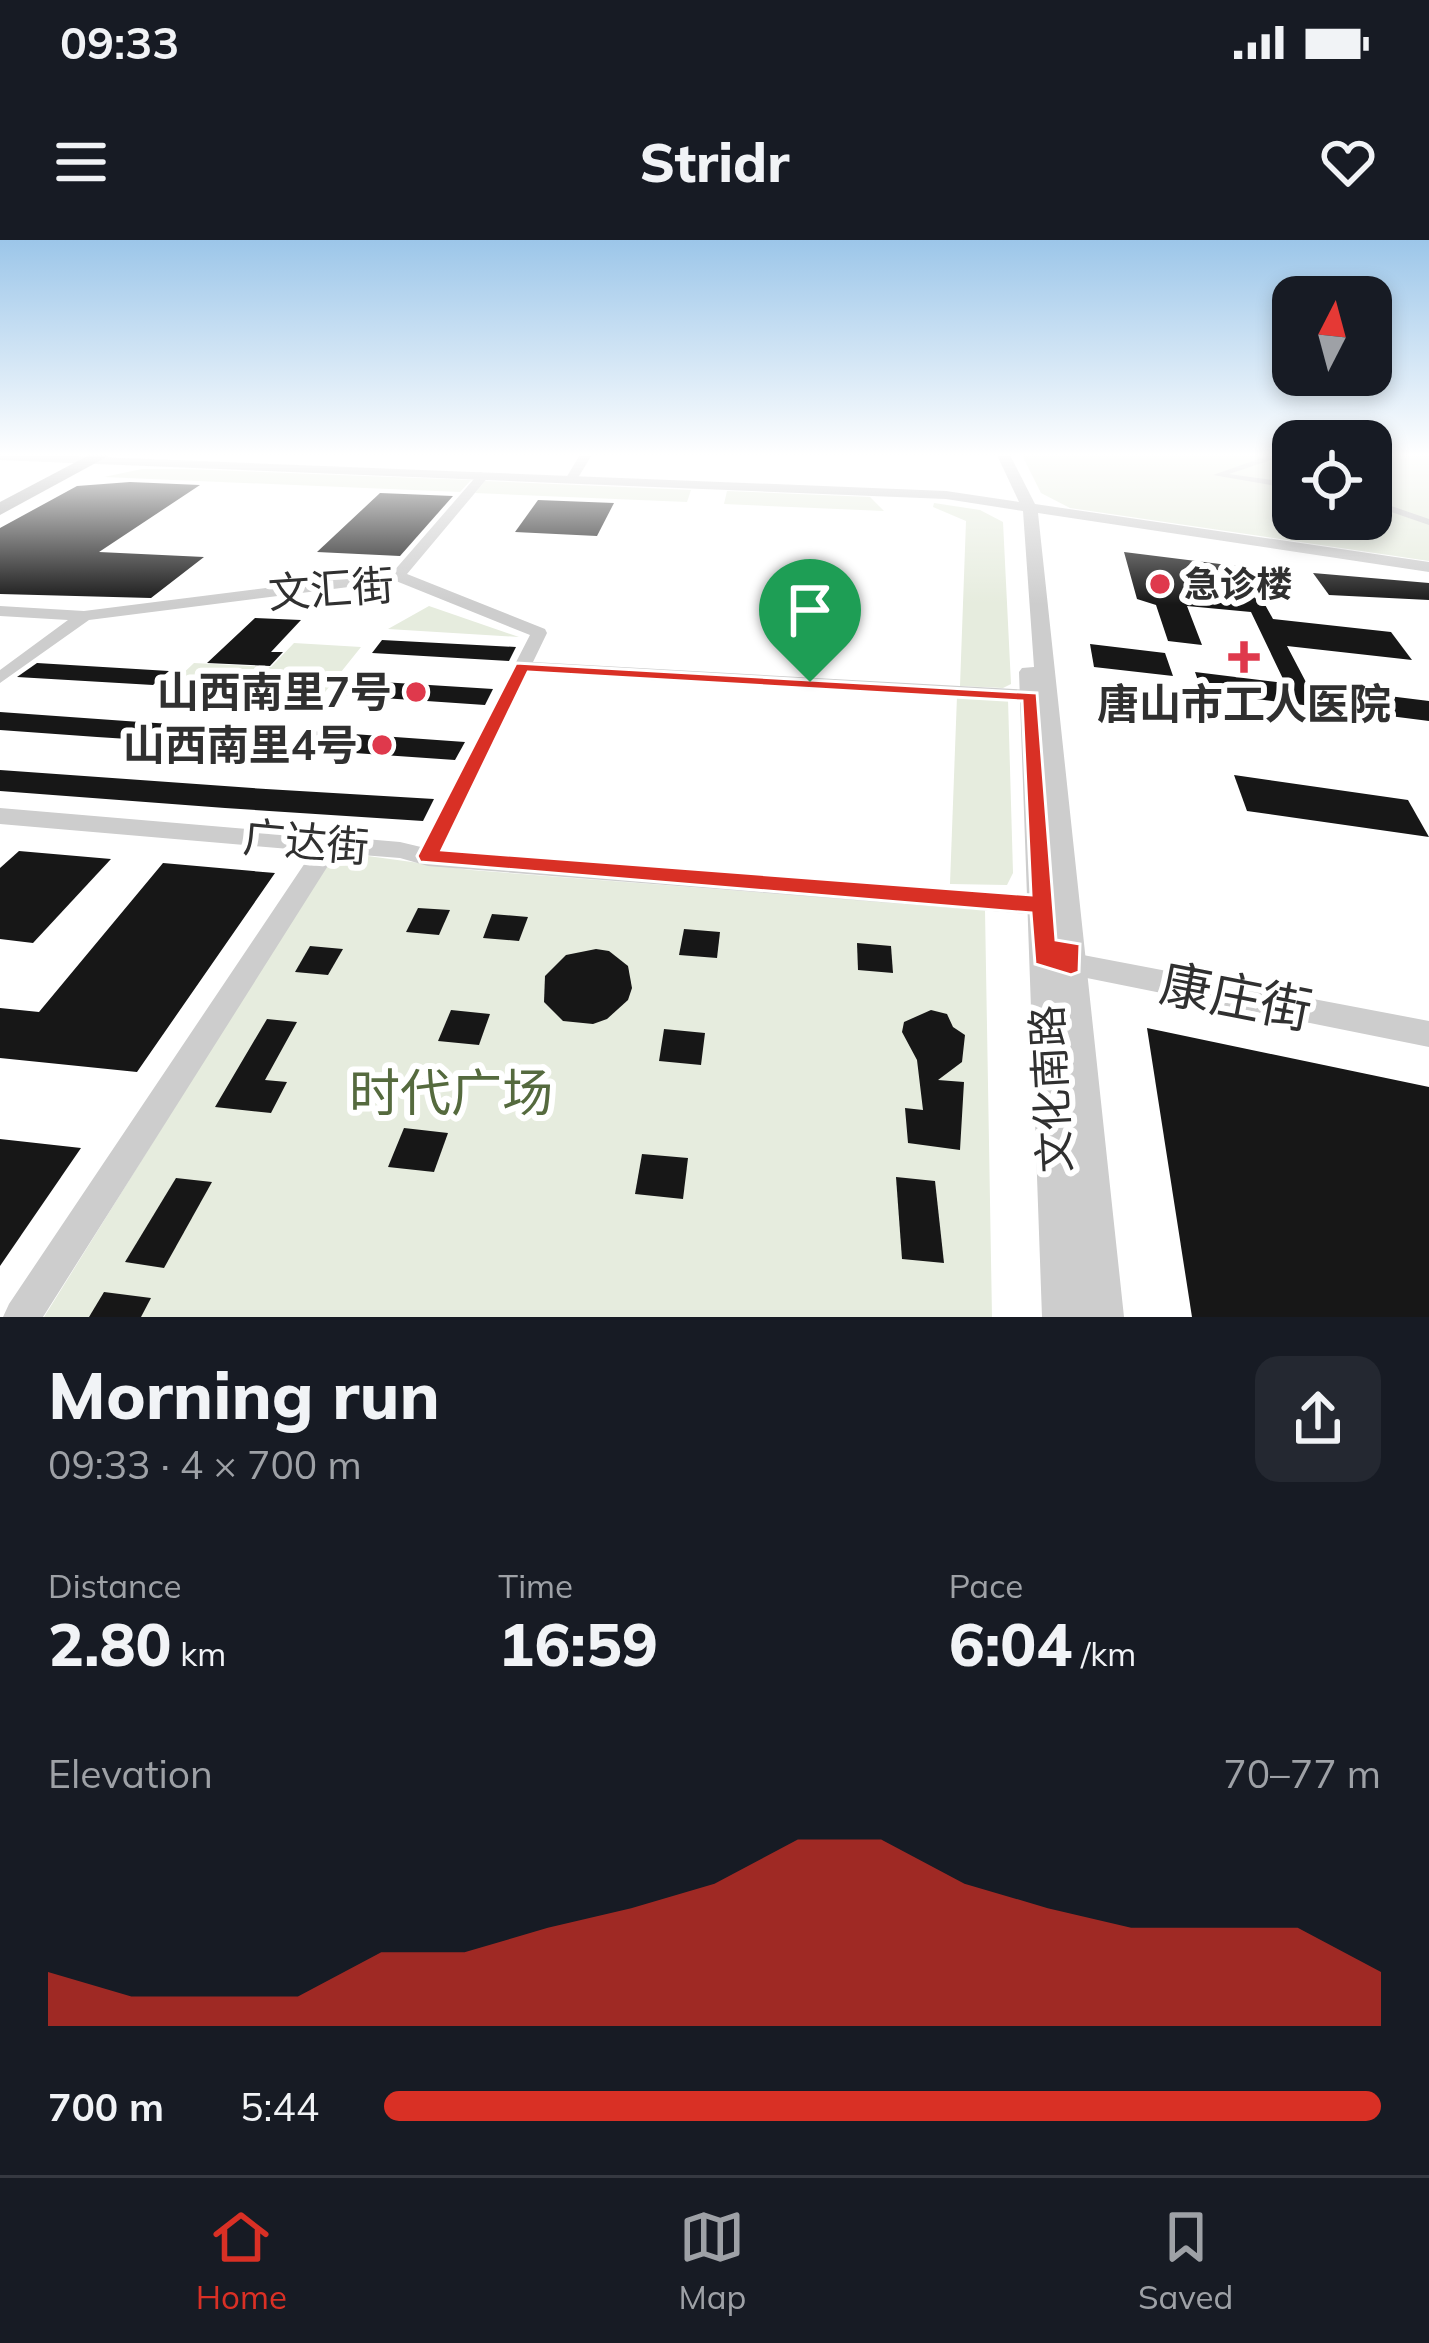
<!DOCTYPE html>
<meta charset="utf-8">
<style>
:root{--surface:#171b24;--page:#242831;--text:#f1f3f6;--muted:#9ea1a6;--line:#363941;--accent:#d93025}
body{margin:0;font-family:Mulish,"Noto Sans SC",sans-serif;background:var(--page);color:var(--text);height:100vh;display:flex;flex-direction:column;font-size:45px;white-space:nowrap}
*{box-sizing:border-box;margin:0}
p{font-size:39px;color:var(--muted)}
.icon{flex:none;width:66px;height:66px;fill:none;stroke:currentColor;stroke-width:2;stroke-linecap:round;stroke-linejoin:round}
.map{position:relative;height:1077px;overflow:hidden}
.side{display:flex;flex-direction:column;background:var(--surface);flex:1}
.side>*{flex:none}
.needle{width:78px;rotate:6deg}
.fabs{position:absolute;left:1272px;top:36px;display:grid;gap:24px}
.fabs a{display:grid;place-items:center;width:120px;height:120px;border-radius:24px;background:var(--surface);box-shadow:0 6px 18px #0003;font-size:60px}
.pin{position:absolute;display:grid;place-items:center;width:102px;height:102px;color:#fff;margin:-123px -51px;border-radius:50% 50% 50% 0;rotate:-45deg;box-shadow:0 0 12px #0007}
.pin .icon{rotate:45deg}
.round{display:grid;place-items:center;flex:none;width:126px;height:126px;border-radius:24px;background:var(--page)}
.overview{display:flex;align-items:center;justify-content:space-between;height:204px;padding:0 48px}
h1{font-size:66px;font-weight:800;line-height:90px}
.figures{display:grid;grid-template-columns:repeat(3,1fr);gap:18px;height:204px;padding:12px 48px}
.figures div{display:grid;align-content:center}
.figures b{font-size:60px;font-weight:800}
.figures small{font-size:33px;font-weight:400}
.figures p{font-size:33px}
.chart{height:336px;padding:24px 48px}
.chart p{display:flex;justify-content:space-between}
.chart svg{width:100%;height:216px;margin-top:12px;fill:var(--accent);opacity:.7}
ul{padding:0 48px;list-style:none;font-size:39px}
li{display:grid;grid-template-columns:192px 144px 1fr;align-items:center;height:90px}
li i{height:30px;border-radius:15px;background:var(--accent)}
.status{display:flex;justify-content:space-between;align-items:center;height:84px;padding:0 60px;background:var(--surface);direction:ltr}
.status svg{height:33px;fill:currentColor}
header{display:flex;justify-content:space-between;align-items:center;height:156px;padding:0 48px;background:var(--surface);font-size:54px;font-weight:800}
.tab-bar{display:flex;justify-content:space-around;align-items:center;height:168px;border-top:3px solid var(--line);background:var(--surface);font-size:33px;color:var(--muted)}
.tab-bar a{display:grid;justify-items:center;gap:6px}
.tab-bar .on{color:var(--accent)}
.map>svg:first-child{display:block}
.green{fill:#e6ecde}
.building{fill:#171717}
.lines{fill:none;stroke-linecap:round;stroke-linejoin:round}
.pedestrian{fill:#cdcdcd;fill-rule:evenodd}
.minor{fill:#cdcdcd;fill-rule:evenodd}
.tertiary{fill:#cdcdcd;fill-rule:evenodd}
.primary{fill:#a8a8a8;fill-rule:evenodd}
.route{fill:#d93025;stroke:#fff;stroke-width:3;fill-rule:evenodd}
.poi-dot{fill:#df394c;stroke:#fff;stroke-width:4.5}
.labels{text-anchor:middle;stroke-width:12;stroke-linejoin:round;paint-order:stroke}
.far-poi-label{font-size:36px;font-weight:bold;fill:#303030;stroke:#fff;text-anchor:start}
.street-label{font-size:42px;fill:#303030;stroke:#fff}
.poi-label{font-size:42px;font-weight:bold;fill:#303030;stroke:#fff;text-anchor:end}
.near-street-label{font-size:51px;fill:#303030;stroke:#fff}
.near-park-label{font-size:51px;fill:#556a3e;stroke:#fff}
</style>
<div class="status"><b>09:33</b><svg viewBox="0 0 49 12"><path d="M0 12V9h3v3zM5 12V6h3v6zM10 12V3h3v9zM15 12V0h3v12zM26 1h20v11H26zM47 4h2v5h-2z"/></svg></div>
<header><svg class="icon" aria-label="menu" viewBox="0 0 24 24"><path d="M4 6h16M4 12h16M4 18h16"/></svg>Stridr<svg class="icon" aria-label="heart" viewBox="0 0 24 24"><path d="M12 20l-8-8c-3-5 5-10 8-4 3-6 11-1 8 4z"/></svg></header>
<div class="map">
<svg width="1429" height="1077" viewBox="0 0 1429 1077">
<rect width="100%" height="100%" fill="#fff"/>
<g class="green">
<polygon points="1021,213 1293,213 1293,279 1371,279 1371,213 1429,213 1429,321 1070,268 1041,253"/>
<polygon points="142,229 183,229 471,240 460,252 104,237"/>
<polygon points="485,241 691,250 687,262 475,253"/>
<polygon points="727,251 870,257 884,271 724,264"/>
<polygon points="934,263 980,270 1003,282 1011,444 1003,448 960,446 966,281 933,267"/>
<polygon points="429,366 519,397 388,389"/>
<polygon points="294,403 361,407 313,467 158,457 194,423 271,427"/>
<polygon points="957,456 1008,459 1013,633 1007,645 950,644"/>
<polygon points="353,614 471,630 985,670 992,1077 44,1077 323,629 337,618"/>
</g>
<g class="building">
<polygon points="130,242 200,245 99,312 204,317 151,358 0,354 0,288 77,246"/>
<polygon points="380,253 453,256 400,316 317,312"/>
<polygon points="538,260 614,263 597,296 515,292"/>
<polygon points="1124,312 1244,327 1273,379 1391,392 1412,420 1287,406 1308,446 1429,461 1429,481 1202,452 1195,432 1285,443 1251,372 1187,366 1202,405 1168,401 1156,365 1137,359"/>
<polygon points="1313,333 1429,343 1429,360 1329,355"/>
<polygon points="255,378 301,380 271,412 283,412 270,426 207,423"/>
<polygon points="382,400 516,407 509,421 372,413"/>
<polygon points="1090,404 1165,413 1173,436 1094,427"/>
<polygon points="37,423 169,431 153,445 17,437"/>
<polygon points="350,440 493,449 485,465 339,455"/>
<polygon points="0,472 140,482 252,489 237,506 97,497 0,490"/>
<polygon points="311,491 465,502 455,520 297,509"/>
<polygon points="0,530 266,549 434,559 423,581 225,568 0,551"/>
<polygon points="1234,535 1408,560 1429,597 1247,571"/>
<polygon points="19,611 111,619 33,703 0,699 0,628"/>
<polygon points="163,623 275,633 137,832 0,818 0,768 39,772"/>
<polygon points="418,668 450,670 439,695 406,692"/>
<polygon points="492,674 528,677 519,701 483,698"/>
<polygon points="684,689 720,692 717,718 679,715"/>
<polygon points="857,703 891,706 893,733 858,730"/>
<polygon points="310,706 343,709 328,735 295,732"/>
<polygon points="596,709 609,711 628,726 632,748 628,760 607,779 593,784 563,781 544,762 545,736 566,715"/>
<polygon points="451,770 490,774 479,805 438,801"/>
<polygon points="931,770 947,774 953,787 965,795 962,822 938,840 964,842 960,910 908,903 905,868 923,870 917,820 902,792 904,782"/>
<polygon points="267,779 297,782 265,840 287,842 271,873 215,867"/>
<polygon points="1147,788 1429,847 1429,1077 1192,1077"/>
<polygon points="664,789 705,793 701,825 659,821"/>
<polygon points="404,888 448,893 434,932 388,927"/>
<polygon points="0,899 81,908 0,1026"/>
<polygon points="642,914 688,918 683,959 635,954"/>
<polygon points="896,937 935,941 944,1023 902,1019"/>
<polygon points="176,938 212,942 164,1028 125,1022"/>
<polygon points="104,1052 151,1058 141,1077 89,1077"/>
</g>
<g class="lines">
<g class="pedestrian">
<polygon points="1293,215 1293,219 1271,220 1229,234 1293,243 1293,249 1213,235 1267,216"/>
<polygon points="1371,219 1375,221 1374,224 1371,224"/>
<polygon points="1371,259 1429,279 1429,285 1371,265"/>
</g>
<g class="minor">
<polygon points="581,213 593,213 576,241 568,241 566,238"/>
<polygon points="480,232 490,235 407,334 545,389 547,393 533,422 1031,450 1040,456 1031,462 528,433 443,610 1042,655 1051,658 1054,665 1051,672 1042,675 428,626 400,618 336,613 43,1077 3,1077 9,1064 313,611 0,584 0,568 400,602 421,607 530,395 396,341 89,380 0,443 0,430 68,380 0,376 0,366 84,371 393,332"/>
<polygon points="1062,711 1429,781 1429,807 1062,733 1053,730 1049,722 1053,714"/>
</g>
<polygon class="tertiary" points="0,213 946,251 1019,262 996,213 1009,213 1035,264 1429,322 1429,332 1038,273 1124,1077 1042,1077 1019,432 1022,428 1034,427 1023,271 946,259 0,220"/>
<polygon class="primary" points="93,213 114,213 0,275 0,262"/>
</g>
<linearGradient id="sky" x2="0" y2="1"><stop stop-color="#9cc6e9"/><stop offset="0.59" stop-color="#fff"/><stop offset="1" stop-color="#fff" stop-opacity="0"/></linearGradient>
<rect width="1429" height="364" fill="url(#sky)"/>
<path class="route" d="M516 423 1037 453 1056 700 1080 704 1079 732 1071 735 1035 724 1031 673 420 622 417 616ZM528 432 1022 461 1031 655 442 610Z"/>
<g class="poi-dot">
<circle cx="1160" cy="344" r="12"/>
<path d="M1238 399h12v12h12v12h-12v12h-12v-12h-12v-12h12z"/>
<circle cx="416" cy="452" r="12"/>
<circle cx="382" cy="505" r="12"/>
</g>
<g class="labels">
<g class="far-poi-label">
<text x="1184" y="357">急诊楼</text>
</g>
<g class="street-label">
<text transform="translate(331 349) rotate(-4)" y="15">文汇街</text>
<text transform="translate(306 602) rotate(5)" y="15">广达街</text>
<text transform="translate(1051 849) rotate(-93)" y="15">文化南路</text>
</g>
<g class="poi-label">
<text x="392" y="467">山西南里7号</text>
<text x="1244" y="479" text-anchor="middle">唐山市工人医院</text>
<text x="358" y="520">山西南里4号</text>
</g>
<g class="near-street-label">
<text transform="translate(1236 757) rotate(11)" y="18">康庄街</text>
</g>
<g class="near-park-label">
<text x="451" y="871">时代广场</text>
</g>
</g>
</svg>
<div class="fabs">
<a><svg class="needle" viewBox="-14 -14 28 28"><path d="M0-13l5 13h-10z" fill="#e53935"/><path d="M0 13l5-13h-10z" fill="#9ea1a6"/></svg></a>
<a><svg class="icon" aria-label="locate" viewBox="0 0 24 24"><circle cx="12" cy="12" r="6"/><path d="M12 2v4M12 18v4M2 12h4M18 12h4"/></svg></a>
</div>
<div class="pin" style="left:810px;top:442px;background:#1e9e55"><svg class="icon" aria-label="arrive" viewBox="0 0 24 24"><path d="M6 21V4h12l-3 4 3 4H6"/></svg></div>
</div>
<section class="side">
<div class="overview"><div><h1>Morning run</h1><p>09:33 · 4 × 700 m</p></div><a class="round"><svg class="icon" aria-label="share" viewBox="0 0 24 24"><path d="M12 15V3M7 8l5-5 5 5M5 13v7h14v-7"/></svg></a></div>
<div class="figures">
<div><p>Distance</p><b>2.80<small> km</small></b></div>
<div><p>Time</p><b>16:59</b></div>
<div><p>Pace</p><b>6:04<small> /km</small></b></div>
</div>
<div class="chart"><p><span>Elevation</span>70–77 m</p>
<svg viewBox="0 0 160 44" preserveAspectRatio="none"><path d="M0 44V33L10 38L20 38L30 38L40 29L50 29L60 24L70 20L80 15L90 6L100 6L110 15L120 20L130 24L140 24L150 24L160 33V44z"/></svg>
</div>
<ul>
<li><b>700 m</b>5:44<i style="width:100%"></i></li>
</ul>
</section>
<nav class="tab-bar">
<a class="on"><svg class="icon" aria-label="home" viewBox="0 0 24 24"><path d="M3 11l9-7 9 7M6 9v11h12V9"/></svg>Home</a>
<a><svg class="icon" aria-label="map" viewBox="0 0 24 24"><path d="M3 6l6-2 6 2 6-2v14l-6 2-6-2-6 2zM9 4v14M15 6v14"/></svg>Map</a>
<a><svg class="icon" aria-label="saved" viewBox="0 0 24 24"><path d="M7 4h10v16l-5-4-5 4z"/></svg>Saved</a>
</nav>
